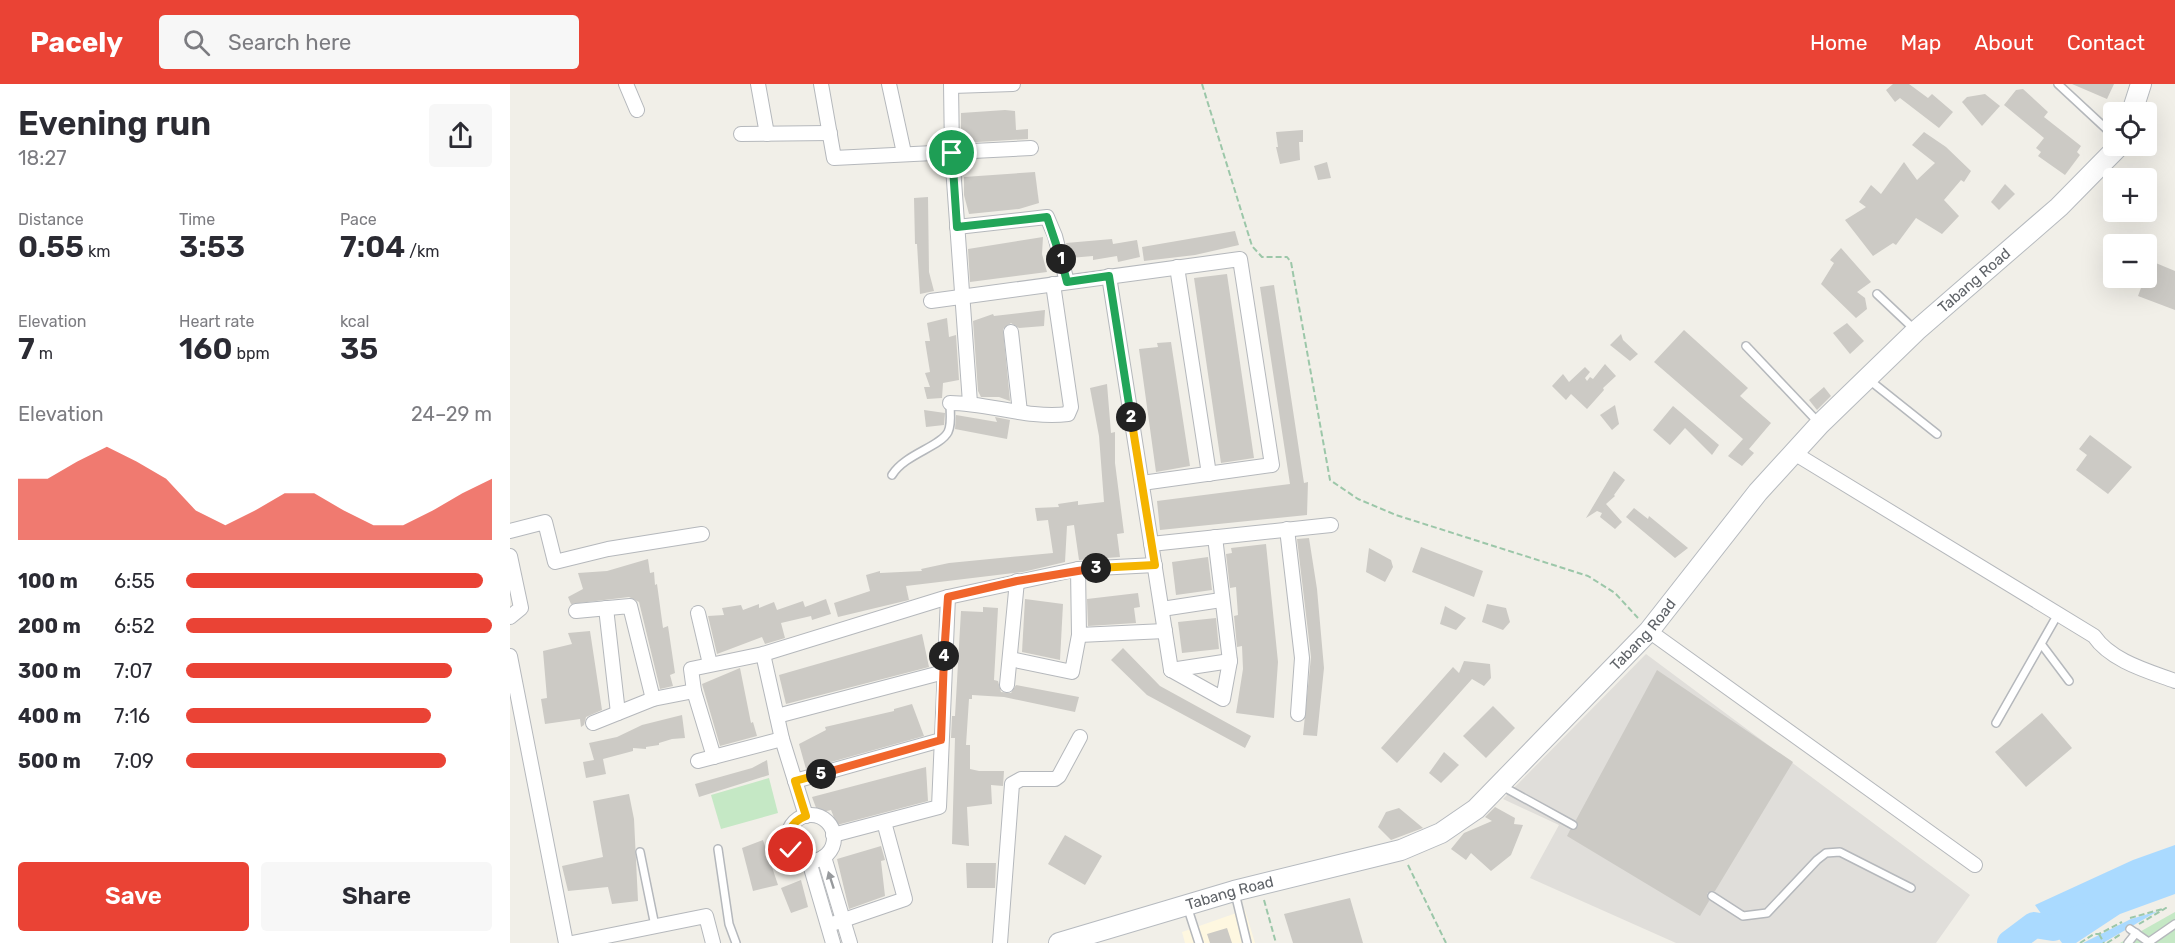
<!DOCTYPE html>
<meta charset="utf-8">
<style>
:root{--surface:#fff;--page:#f7f7f7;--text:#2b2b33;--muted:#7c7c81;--accent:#ea4335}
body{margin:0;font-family:Rubik,sans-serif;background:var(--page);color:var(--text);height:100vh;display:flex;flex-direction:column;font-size:22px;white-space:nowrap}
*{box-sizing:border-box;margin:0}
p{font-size:20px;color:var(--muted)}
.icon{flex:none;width:33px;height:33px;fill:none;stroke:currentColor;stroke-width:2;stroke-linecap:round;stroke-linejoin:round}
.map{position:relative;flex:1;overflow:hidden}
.details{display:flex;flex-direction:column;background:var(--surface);width:510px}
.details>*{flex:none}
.controls{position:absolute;left:1593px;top:18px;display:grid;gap:12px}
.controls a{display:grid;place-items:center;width:54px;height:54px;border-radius:6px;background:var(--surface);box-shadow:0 6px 24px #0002;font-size:30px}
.pin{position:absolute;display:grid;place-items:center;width:51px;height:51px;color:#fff;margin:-26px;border:3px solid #fff;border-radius:50%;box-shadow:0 2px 6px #0007}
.km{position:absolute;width:30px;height:30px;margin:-15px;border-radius:50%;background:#222;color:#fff;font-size:16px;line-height:30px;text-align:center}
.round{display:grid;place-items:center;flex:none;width:63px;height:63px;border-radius:6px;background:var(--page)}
.overview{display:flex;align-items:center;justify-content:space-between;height:102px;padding:0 18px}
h1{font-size:33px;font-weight:600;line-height:45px}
.figures{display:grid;grid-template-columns:repeat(3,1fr);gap:9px;height:102px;padding:6px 18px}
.figures div{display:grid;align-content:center}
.figures b{font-size:30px;font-weight:600}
.figures small{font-size:16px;font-weight:400}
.figures p{font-size:16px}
.chart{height:168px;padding:12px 18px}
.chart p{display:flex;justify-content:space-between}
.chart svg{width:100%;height:108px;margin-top:6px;fill:var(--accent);opacity:.7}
.primary-button{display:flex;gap:12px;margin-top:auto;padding:12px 18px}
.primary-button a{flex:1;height:69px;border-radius:6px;background:var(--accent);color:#fff;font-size:24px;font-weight:600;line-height:69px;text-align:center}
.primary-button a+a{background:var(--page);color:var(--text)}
ul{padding:0 18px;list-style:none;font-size:20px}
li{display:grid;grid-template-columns:96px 72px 1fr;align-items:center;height:45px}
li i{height:15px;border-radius:8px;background:var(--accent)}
header{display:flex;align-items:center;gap:36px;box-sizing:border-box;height:84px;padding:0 30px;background:var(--accent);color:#fff}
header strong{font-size:28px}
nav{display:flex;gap:33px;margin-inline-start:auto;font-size:21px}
.search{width:420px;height:54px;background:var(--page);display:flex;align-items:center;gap:15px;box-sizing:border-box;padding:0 21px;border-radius:6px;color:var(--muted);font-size:22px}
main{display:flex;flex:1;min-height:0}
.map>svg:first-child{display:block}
.commercial{fill:#fef7e0}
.industrial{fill:#e0deda}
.green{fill:#c5e8c5}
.water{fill:#aadaff}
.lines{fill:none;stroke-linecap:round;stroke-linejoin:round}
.river{stroke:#aadaff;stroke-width:26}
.building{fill:#cccac5}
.lane-casing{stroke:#b5b8bc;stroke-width:10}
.street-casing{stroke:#b5b8bc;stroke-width:16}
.secondary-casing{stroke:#b6babf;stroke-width:22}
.path{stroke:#9cc7a9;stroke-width:2;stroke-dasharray:6 3;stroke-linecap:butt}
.lane{stroke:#fff;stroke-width:7}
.street{stroke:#fff;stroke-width:14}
.secondary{stroke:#fff;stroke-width:20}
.oneway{fill:#979a9d}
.split-1-casing{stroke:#fff;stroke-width:12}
.split-2-casing{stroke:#fff;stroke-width:12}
.split-3-casing{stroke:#fff;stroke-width:12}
.split-4-casing{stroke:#fff;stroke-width:12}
.split-5-casing{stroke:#fff;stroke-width:12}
.split-6-casing{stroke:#fff;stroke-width:12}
.split-1{stroke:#22a559;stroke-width:8}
.split-2{stroke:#22a559;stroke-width:8}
.split-3{stroke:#f5b400;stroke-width:8}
.split-4{stroke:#f0652b;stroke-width:8}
.split-5{stroke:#f0652b;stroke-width:8}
.split-6{stroke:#f5b400;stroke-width:8}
.labels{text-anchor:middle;stroke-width:4.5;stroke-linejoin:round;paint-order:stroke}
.street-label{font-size:15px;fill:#5f6368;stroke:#fff}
</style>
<header>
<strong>Pacely</strong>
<div class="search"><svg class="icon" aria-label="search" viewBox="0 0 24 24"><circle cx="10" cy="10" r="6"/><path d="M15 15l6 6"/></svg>Search here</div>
<nav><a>Home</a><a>Map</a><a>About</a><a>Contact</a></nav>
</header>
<main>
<section class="details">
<div class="overview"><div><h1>Evening run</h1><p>18:27</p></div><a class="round"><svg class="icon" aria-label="share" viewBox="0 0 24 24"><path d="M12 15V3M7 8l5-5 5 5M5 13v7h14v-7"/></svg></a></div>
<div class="figures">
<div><p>Distance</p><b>0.55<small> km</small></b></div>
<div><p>Time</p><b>3:53</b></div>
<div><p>Pace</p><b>7:04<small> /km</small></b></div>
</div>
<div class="figures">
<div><p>Elevation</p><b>7<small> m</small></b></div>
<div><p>Heart rate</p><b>160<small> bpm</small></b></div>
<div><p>kcal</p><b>35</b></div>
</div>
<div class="chart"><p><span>Elevation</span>24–29 m</p>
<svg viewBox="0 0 160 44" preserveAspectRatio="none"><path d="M0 44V19L10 19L20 12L30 6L40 12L50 19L60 32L70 38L80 32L90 25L100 25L110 32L120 38L130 38L140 32L150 25L160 19V44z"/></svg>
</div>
<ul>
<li><b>100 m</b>6:55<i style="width:97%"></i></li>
<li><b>200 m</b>6:52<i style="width:100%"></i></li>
<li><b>300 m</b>7:07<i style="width:87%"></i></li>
<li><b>400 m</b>7:16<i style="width:80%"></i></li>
<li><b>500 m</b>7:09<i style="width:85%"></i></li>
</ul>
<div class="primary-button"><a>Save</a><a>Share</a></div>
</section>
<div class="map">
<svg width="1665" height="859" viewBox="0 0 1665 859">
<rect width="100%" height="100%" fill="#f1efe8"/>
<polygon class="commercial" points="735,826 745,859 675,859 672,848"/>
<polygon class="industrial" points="1136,570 1460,811 1426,859 1166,859 1020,794 1049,741 993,715"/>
<g class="green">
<polygon points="259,694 268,729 211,745 201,711"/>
<polygon points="1665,828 1665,859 1610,859"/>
</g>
<g class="water">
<polygon points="1665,761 1665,810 1610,830 1566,859 1552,859 1525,821 1623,776"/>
<polygon points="1648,827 1593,859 1573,859 1621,835"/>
</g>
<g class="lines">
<polyline class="river" points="1500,859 1524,841 1543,844 1575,832"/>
</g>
<g class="building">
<polygon points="1383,0 1399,0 1418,14 1422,10 1443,28 1429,44 1390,14 1385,18 1376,6"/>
<polygon points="1562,0 1604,0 1597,15"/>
<polygon points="1513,5 1538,28 1534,33 1571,62 1567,68 1570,71 1555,91 1528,72 1531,68 1526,64 1534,54 1494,21 1506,6"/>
<polygon points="1475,10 1490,22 1472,42 1452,18 1457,13"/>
<polygon points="495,26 505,27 506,46 518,45 518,55 451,59 451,29"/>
<polygon points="793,46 793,58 789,58 790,76 770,80 766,63 768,63 766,48"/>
<polygon points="1414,48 1436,63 1461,87 1454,98 1451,96 1434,116 1449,132 1432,150 1406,134 1386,161 1383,159 1363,172 1335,136 1356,123 1349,118 1361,101 1371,110 1394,78 1407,96 1425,79 1402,61"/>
<polygon points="817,78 821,94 808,96 804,82"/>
<polygon points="525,88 529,119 509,125 459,130 454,111 454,93"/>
<polygon points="1495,100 1505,110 1489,126 1481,118"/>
<polygon points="418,113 419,188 424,207 410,210 407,160 405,160 404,114"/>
<polygon points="725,147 729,161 685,171 634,177 632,163"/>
<polygon points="533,153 532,170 537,188 460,198 458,165"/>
<polygon points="602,155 603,160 627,156 630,173 608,178 607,172 583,176 583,172 560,174 556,159"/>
<polygon points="1331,164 1361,198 1347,208 1355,214 1357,225 1346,234 1311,200 1324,179 1320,176"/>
<polygon points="1641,177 1665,187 1665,226 1628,212"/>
<polygon points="717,190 744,374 711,379 684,194"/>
<polygon points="764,201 794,399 798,398 797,431 650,446 647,417 780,400 750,203"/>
<polygon points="535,226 534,242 509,244 501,239 493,245 500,317 489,313 471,313 468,307 463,237 483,230 484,232"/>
<polygon points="437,234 439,253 446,251 449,296 433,299 432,314 417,315 414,303 420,303 415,289 420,288 415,257 420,257 417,239"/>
<polygon points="1337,239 1354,257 1340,270 1323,249"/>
<polygon points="1174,246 1238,304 1230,312 1261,339 1239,365 1244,369 1232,382 1218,372 1233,355 1144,278"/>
<polygon points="1111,250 1113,256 1128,270 1120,277 1100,261"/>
<polygon points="661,258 680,382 646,388 629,265 648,263 647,259"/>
<polygon points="1095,280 1106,292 1093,304 1094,306 1077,325 1061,310 1056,316 1042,302 1053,290 1059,298 1075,283 1080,288 1075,294 1077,297 1080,293 1083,295"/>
<polygon points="597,300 601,349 605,348 605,379 614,449 607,450 610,473 569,476 564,441 557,442 555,478 513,488 396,502 399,516 328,533 324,519 360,507 356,491 370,487 370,489 412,487 411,485 439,479 543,469 538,436 527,437 525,424 549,423 548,420 568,417 568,421 594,418 589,352 580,304"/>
<polygon points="1314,303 1321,312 1307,326 1299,316"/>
<polygon points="1105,321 1109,340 1102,346 1090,331"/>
<polygon points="1163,322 1209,361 1202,371 1175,344 1160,361 1143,346"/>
<polygon points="414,326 435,329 434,341 416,343"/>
<polygon points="446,331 487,338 485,333 500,336 497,355 445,345"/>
<polygon points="1580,351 1622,383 1598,410 1566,386 1577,371 1569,365"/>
<polygon points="1104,387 1115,396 1104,411 1105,412 1096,420 1112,438 1105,445 1090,433 1092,429 1087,427 1076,434"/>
<polygon points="1124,424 1138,435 1139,432 1178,464 1165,474 1116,433"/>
<polygon points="799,454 807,505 814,584 807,652 793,651 801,573 787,455"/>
<polygon points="756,460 768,578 764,634 726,629 733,585 732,562 727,563 724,532 728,531 726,503 720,504 716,470 722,469 721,464"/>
<polygon points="911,463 973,487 964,513 902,488"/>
<polygon points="859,464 881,476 883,483 875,498 856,488"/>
<polygon points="698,473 702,506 666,511 662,478"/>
<polygon points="138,475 140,489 144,488 145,501 147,500 153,544 158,542 165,589 160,591 163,602 150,605 129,518 119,513 61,520 58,513 73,505 68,489 97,487"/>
<polygon points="628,509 630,523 624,524 626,539 578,542 577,515"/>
<polygon points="316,515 321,530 302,536 301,532 271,539 275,554 255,560 252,553 207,570 198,532 214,531 212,524 231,521 233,526 249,520 249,524 264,518 267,526 293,517 295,523"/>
<polygon points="515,515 553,520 550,576 512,568"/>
<polygon points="977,520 996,524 1000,538 993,546 972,538"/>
<polygon points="935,522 956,534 946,546 930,540"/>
<polygon points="473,523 488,524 484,596 488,597 491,608 501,609 506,601 569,613 565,628 494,613 462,611 462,615 459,615 456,661 460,661 460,685 469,687 494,687 493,702 481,701 482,720 457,723 459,762 442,760 445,654 441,654 442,632 445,632 451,527 473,528"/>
<polygon points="706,534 709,565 672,569 668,538"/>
<polygon points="80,547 92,626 76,633 74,641 71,643 70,635 35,640 31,615 37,614 33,567 62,560 58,549"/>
<polygon points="412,550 419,583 276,620 269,591"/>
<polygon points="613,564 650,602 741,652 735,664 637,611 601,576"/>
<polygon points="954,577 980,580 981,594 974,602 962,595 887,679 871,664 943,583 949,589"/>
<polygon points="230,584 241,639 243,638 247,652 210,662 192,600"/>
<polygon points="1147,586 1283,678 1205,807 1197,809 1199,817 1190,832 1057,752 1060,746 1068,743 1066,736"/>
<polygon points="402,620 414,652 296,685 289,660 316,646 315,643 384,627 384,625"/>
<polygon points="983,622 1005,644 976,674 953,652"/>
<polygon points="1532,629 1562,664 1516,703 1485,668"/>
<polygon points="172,631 175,654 162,655 149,659 149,661 136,663 136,665 123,664 123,667 93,675 96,690 76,694 73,678 84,676 79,659 107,653 132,641"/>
<polygon points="934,668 949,681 931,699 919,689"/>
<polygon points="257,676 259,691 189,713 185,700 242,684"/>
<polygon points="416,683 418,717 327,741 321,726 308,729 302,713"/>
<polygon points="119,710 124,735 128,817 102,820 98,803 58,807 52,782 93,773 83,717"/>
<polygon points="985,723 1005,734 1004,740 1013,741 1001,771 981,787 961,769 956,776 941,765 954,749 982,737 975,733"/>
<polygon points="889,724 913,744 881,756 868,743 876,728"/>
<polygon points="555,751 592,772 575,801 538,780"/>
<polygon points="253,756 268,801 243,807 232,764"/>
<polygon points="371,762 375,776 371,777 375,812 339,825 327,775"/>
<polygon points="456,779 486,779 485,804 457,804"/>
<polygon points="291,796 298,823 281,829 271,804"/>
<polygon points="840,814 853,859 783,859 774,830"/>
<polygon points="717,844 722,859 700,859 697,850"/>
</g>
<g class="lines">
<defs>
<g id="lane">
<polyline points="1548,0 1604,52"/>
<polyline points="1367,210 1404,245"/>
<polyline points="1236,262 1308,338"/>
<polyline points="1358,295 1427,350"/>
<path d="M382 391C395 370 430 363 438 348 442 340 440 328 440 319"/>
<polyline points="1532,561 1559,597"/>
<polyline points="1486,639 1548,530"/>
<polyline points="992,702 1063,741"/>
<polyline points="208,765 219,840 226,859"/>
<polyline points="130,768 145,842"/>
<polyline points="725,809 737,859"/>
<polyline points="1202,812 1233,832 1257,829 1307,776 1316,769 1330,768 1401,804"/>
<polyline points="677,822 689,859"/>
<polyline points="1620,845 1640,859"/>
<polyline points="1639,858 1665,840"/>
<polyline points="1618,859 1626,849"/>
</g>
<g id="street">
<polyline points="116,0 127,26"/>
<polyline points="248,0 257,50"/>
<polyline points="311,0 324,74 521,64"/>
<polyline points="379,0 394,69"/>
<polyline points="441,0 442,69 460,319"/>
<polyline points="442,2 503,0"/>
<polyline points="231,50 320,49"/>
<polyline points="447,143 537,133 545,152 557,198"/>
<polyline points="667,183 699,390"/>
<polyline points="599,192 661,586"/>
<polyline points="421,217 730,175 762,381 632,399"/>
<polyline points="501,248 510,328"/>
<path d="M440 319C479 319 518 335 558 330L561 323 543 200"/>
<path d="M1284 369 1584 552C1601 577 1638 587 1665 597"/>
<polyline points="777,445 792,574 788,630"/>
<polyline points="0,447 35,438 45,478 98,465 192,450"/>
<polyline points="641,460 821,441"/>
<polyline points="0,472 11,524 0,533"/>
<polyline points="96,524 108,629"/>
<polyline points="652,525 711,516"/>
<polyline points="66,527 120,522 143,615"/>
<polyline points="188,529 200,580"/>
<polyline points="1139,547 1465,781"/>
<polyline points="569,551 655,547"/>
<polyline points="253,570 272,655 296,732"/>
<polyline points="0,572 56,859"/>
<polyline points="500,575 562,588 569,551 568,485"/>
<polyline points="661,586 713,615 720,577 705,453"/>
<polyline points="661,586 720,577"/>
<polyline points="497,601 507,497"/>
<polyline points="267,632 434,588"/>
<polyline points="83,639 143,615 184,607"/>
<polyline points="204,673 184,607 181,585 253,570 438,513"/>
<polyline points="188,677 272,655"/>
<polyline points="285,697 431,656"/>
<circle cx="301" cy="754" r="23"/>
<polyline points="323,751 429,723 438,513 568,485 645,481"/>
<polyline points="314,773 340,859"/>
<polyline points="299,777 323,859"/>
<polyline points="319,841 395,815 374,738"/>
<polyline points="62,859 196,832 203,859"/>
<polyline points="490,859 502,700 511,695 545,695 549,692 570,653"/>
</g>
<g id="secondary">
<polyline points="1622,28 1631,0"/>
<path id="s1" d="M549 859 724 807 891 766 931 749 966 725 1139 547 1248 408 1310 340 1406 247 1549 123 1609 62"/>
</g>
</defs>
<use href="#lane" class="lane-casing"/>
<use href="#street" class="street-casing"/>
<use href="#secondary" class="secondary-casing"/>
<g class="path">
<polyline points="692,0 742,162 752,173 777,173 781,178 820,396 848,415 886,431 1078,492 1105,509 1128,534"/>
<polyline points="898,781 936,859"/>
<polyline points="754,816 766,859"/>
<polyline points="1620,834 1656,824 1629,840"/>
<polyline points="1589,850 1594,859"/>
<polyline points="1570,859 1584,850 1589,850 1612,838"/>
<polyline points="1597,859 1611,850"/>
</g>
<use href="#lane" class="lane"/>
<use href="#street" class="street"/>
<use href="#secondary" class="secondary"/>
</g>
<defs><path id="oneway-solid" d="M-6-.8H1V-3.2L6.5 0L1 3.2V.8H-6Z" transform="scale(1.5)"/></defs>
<use class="oneway" href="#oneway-solid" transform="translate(321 796) rotate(-108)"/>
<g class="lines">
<defs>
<polyline id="split-1" points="442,69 447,143 537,133 551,175"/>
<polyline id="split-2" points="551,175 557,198 599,192 621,333"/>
<polyline id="split-3" points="586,484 645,481 621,333"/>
<polyline id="split-4" points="434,572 438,513 507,497 586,484"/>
<polyline id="split-5" points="311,690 431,656 434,572"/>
<path id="split-6" d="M281 766C275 751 280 738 296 732L285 697 311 690"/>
</defs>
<use href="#split-1" class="split-1-casing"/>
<use href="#split-2" class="split-2-casing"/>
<use href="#split-3" class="split-3-casing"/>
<use href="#split-4" class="split-4-casing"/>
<use href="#split-5" class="split-5-casing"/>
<use href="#split-6" class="split-6-casing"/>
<use href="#split-1" class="split-1"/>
<use href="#split-2" class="split-2"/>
<use href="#split-3" class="split-3"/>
<use href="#split-4" class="split-4"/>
<use href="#split-5" class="split-5"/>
<use href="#split-6" class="split-6"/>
</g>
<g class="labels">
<g class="street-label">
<text dy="5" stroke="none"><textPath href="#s1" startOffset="1168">Tabang Road</textPath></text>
<text dy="5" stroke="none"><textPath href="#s1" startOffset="682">Tabang Road</textPath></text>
<text dy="5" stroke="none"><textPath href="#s1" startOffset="178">Tabang Road</textPath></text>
</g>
</g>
</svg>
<div class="controls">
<a><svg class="icon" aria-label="locate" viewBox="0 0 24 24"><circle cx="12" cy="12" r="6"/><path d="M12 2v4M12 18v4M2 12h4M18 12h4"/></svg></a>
<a>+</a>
<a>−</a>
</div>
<div class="pin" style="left:442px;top:69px;background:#1e9e55"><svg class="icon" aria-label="arrive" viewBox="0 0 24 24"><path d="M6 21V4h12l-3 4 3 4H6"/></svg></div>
<div class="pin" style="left:281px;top:766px;background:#d93025"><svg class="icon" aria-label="check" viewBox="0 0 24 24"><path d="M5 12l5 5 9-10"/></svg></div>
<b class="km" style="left:551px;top:175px">1</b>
<b class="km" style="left:621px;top:333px">2</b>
<b class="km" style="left:586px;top:484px">3</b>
<b class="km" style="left:434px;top:572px">4</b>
<b class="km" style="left:311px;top:690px">5</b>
</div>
</main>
